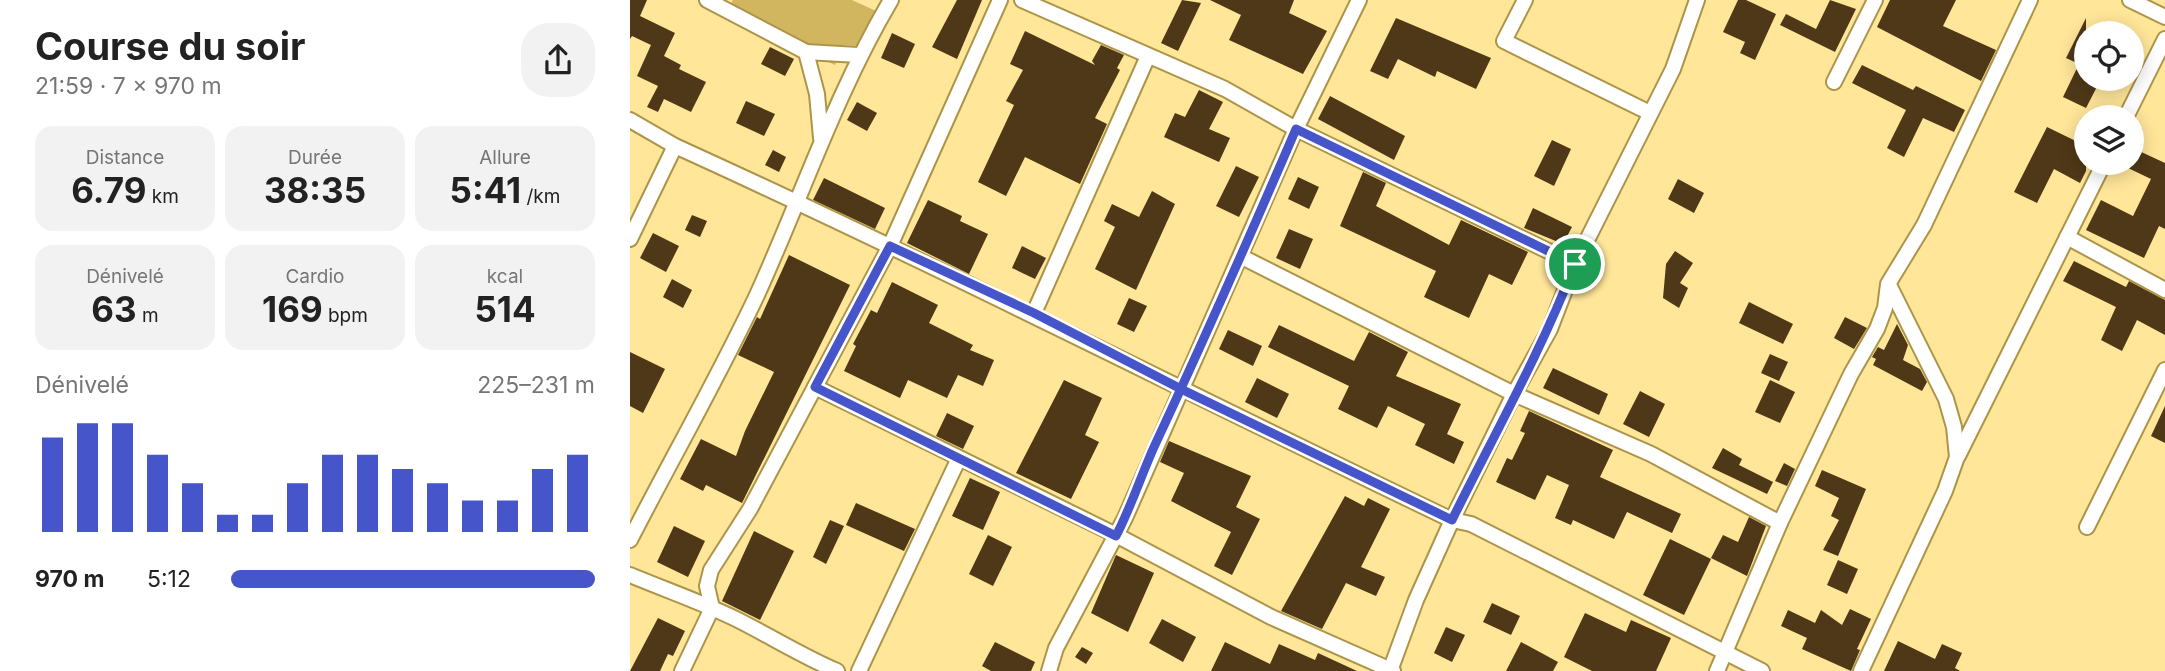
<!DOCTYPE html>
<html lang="fr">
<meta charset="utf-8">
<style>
:root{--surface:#fff;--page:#f2f2f2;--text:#222;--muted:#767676;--accent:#4656ca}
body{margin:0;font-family:Inter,sans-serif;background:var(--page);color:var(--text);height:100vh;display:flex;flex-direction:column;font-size:26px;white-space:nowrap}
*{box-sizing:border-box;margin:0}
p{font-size:23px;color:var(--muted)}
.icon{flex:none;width:38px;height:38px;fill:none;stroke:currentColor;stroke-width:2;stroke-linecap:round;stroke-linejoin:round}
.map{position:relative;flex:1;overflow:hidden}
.sheet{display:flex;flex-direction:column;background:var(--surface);width:630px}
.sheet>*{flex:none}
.controls{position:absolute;left:1444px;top:21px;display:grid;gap:14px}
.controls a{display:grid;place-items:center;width:70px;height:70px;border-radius:50%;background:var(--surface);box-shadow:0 4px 18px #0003;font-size:35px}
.pin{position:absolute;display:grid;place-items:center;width:60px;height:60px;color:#fff;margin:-30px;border:4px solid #fff;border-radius:50%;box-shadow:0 2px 7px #0007}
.round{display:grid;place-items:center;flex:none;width:74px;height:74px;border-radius:28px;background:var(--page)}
.head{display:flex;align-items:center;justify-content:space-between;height:119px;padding:0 35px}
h1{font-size:38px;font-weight:700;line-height:52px}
.metrics{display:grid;grid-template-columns:repeat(3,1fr);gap:10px;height:119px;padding:7px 35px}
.metrics div{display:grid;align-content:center;border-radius:18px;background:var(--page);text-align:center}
.metrics b{font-size:35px;font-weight:700}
.metrics small{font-size:19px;font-weight:400}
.metrics p{font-size:19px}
.chart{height:196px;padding:14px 35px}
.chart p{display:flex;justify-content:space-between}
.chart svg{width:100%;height:126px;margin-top:7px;stroke:var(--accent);stroke-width:6}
ul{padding:0 35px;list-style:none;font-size:23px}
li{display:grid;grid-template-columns:112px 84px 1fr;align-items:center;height:52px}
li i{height:18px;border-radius:9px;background:var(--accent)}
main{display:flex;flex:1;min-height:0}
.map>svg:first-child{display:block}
.green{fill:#d1b65f}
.building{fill:#4f3817}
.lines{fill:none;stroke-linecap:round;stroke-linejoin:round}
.minor-casing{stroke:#ac9449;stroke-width:18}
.minor{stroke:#fff;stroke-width:14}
.route-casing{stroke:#fff;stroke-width:14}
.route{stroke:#4656ca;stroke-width:9}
</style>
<main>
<section class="sheet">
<div class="head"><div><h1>Course du soir</h1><p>21:59 · 7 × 970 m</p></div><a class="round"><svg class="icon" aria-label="share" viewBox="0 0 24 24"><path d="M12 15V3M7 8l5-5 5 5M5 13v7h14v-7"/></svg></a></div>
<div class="metrics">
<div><p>Distance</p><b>6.79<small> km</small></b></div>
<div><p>Durée</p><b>38:35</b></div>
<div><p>Allure</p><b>5:41<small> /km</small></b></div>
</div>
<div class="metrics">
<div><p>Dénivelé</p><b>63<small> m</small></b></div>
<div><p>Cardio</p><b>169<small> bpm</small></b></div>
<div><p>kcal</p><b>514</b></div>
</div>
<div class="chart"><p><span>Dénivelé</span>225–231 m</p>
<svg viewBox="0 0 160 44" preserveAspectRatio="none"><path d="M5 44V11M15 44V6M25 44V6M35 44V17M45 44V27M55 44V38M65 44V38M75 44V27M85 44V17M95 44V17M105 44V22M115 44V27M125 44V33M135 44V33M145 44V22M155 44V17"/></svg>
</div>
<ul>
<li><b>970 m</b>5:12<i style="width:100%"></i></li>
</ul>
</section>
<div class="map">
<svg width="1535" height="671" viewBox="0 0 1535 671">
<rect width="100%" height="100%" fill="#ffe699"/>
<polygon class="green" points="103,0 222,0 246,11 229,46 213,45 205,65 95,15"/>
<g class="building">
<polygon points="0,0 17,0 10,16 45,33 34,56 51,65 49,69 76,82 61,112 34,99 28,112 17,107 28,86 7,76 21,45 2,36 0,39"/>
<polygon points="327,0 352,0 327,59 302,47"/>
<polygon points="552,0 571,3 548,51 531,43"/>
<polygon points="580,0 664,0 659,13 697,31 673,74 599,40 611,15"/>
<polygon points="1108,0 1116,0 1146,14 1125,60 1110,53 1115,42 1093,32"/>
<polygon points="1200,0 1226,9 1205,52 1150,25 1156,14 1186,29"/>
<polygon points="1260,0 1326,0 1313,26 1366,50 1351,81 1247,27"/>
<polygon points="766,18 861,58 846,89 807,71 805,77 768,59 758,79 740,71"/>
<polygon points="1456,18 1456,79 1471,79 1456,108 1433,97 1449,64 1436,58"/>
<polygon points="395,31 465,65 462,61 471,45 494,55 487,68 490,70 465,118 477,124 450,184 395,157 376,196 348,182 384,105 376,101 393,70 380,64"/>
<polygon points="262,33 285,44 274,68 251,58"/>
<polygon points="140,47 164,59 155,76 131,64"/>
<polygon points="1232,65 1283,90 1286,86 1335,110 1324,132 1293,118 1274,157 1257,148 1276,110 1222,83"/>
<polygon points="569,90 593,102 579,129 600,138 589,162 534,137 545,113 555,117"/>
<polygon points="700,96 775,136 764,160 688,119"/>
<polygon points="116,101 145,114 134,136 106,123"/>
<polygon points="227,102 247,113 237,131 217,120"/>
<polygon points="1417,127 1456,146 1456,171 1450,183 1424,169 1407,203 1384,192"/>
<polygon points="922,140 941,149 924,186 904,176"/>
<polygon points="143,150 156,157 149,172 135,165"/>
<polygon points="1507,150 1535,163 1535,229 1529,226 1514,258 1456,230 1471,200 1503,216 1521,179 1498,168"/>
<polygon points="606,166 629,177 609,217 586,206"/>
<polygon points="733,172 756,183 746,206 819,245 831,220 898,252 882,285 859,274 839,318 794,297 806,271 710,226"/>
<polygon points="668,177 689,187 679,209 658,199"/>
<polygon points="194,178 255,208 245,229 183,200"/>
<polygon points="1048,179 1074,193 1064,213 1038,199"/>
<polygon points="522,191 545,204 506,290 465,269 485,227 474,221 482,204 509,217"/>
<polygon points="298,200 332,216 330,221 358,234 339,274 277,243"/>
<polygon points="903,208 942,227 933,244 894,228"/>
<polygon points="62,215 77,221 70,237 55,230"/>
<polygon points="659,229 683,239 670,269 646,258"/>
<polygon points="23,233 49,246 36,272 10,258"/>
<polygon points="392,246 416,258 405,279 382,268"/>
<polygon points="1045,251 1063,263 1050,283 1058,288 1049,308 1033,298 1036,264"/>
<polygon points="159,255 220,285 112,503 76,485 73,491 50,479 71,439 106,456 115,431 144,372 108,355 127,317 130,319"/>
<polygon points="1444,261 1496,287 1499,281 1535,300 1535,335 1507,320 1492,351 1471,340 1486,307 1433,281"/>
<polygon points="42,279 62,290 53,308 33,297"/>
<polygon points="262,282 308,305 299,323 343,345 340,350 364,360 353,386 328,375 317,398 278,380 270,398 214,371 226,346 223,344 241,310 247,313"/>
<polygon points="499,298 517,306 504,332 487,324"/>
<polygon points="1119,302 1163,324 1153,344 1109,323"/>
<polygon points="1215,317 1237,328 1224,349 1204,338"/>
<polygon points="1267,324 1278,345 1273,360 1290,369 1297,382 1292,391 1243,365 1246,359 1242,357 1248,347 1254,350"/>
<polygon points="649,325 724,361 739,332 778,352 766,376 831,404 817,434 834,442 824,464 785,445 795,424 758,406 747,428 708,409 719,386 638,347"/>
<polygon points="598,330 632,346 623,366 589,349"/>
<polygon points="0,352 35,369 13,413 0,406"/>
<polygon points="1140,354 1158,362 1149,381 1131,373"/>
<polygon points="923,368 978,394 969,415 913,388"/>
<polygon points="627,378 659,394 647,418 615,402"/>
<polygon points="434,380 472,398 455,435 469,442 441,499 386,473"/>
<polygon points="1140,380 1165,392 1150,423 1125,412"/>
<polygon points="1010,391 1035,404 1019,437 993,424"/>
<polygon points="1535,406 1535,443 1521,436"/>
<polygon points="899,411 983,450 970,477 1051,514 1042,533 997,512 984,539 943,520 941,525 925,518 939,485 917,475 905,500 866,482 877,458 882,460 895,433 890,431"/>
<polygon points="317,413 344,426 333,449 306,436"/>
<polygon points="539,441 621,476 606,507 630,519 602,575 584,566 601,532 541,501 554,473 530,462"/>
<polygon points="1093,448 1112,459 1109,465 1143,482 1137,494 1082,468"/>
<polygon points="1154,463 1165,469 1157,486 1145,481"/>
<polygon points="1192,470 1236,489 1208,556 1193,550 1209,520 1201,516 1209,498 1185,486"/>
<polygon points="340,478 370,492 353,530 322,516"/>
<polygon points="715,496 734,506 738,498 760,509 731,567 755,577 746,596 716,583 692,629 651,611"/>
<polygon points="226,503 285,529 274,551 216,525"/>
<polygon points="1119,517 1136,526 1117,576 1081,558 1093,535 1108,542"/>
<polygon points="200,520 214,526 196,564 183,557"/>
<polygon points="44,526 75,541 58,577 27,562"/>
<polygon points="124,531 164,551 130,620 92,601"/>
<polygon points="358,535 382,547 363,586 339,574"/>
<polygon points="1040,539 1081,559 1054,615 1013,595"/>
<polygon points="486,555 524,573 498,632 461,613"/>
<polygon points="1208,560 1228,569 1217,594 1197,585"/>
<polygon points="862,603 890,616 881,635 853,622"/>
<polygon points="1220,609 1241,619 1227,649 1230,650 1221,671 1172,649 1177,638 1151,626 1158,610 1185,623 1191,610 1212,625"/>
<polygon points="955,613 996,632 1001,620 1041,638 1026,671 962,671 934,657"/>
<polygon points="28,618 55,631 43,656 38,654 30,671 0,671"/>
<polygon points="532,619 566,637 553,662 519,643"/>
<polygon points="816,627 835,635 822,662 804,653"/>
<polygon points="1268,641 1305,659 1312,644 1332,653 1325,668 1330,671 1254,671"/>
<polygon points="365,642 405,662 401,671 361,671 352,666"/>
<polygon points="595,642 640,664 649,644 685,660 688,653 727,671 581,671"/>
<polygon points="891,642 928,662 923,671 876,671"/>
<polygon points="452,647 463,653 456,664 445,657"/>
</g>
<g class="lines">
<defs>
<g id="minor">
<polyline points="77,0 176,52 228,55"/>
<polyline points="392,0 595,89 666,129 945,264"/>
<polyline points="895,0 874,41 1020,113"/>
<polyline points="1500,0 1535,17"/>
<polyline points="176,52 187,94 191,138"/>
<polyline points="1204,82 1245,0"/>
<polyline points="1496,117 1535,39"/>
<path d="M0 120 45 146C307 265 563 396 822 520L841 524 1132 671"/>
<polyline points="1437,237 1535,290"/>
<polyline points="0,239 45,146"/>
<polyline points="612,257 884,394 1021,454 1150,523"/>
<polyline points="404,313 518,56"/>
<polyline points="185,387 486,535 641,617 763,671"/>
<polyline points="1328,456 1474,163"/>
<polyline points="1457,527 1535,370"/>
<path d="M0 540C42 458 88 378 127 295 172 196 206 93 261 0"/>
<path d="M0 575C36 590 71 602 106 619 140 636 172 656 207 671"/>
<polyline points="52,671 82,608 77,586 81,570 120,509 260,246 370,0"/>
<polyline points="229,671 329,458"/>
<polyline points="419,671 426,648 495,518 666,129 729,0"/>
<polyline points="760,671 786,600 822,520 884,394 920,329 945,264 1043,69 1067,0"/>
<polyline points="1087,671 1150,523 1221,374 1247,329 1255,308 1258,284 1294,225 1400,0"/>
<polyline points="1231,671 1315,491 1327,457 1324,427 1316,399 1259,285"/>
</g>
</defs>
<use href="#minor" class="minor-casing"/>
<use href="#minor" class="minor"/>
</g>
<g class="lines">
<defs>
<path id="route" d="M945 264C911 352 864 435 822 520L553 390 404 313 260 246 185 387 486 536C501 507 511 476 524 447 573 342 620 236 666 129L945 264"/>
</defs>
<use href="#route" class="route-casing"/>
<use href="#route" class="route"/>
</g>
</svg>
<div class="controls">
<a><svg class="icon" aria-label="locate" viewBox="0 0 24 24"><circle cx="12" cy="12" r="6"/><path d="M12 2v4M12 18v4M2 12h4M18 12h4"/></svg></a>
<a><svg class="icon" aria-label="layers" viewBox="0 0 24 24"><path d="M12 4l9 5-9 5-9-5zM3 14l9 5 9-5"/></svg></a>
</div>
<div class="pin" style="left:945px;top:264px;background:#1e9e55"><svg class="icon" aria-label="arrive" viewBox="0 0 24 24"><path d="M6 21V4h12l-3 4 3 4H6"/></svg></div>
</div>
</main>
